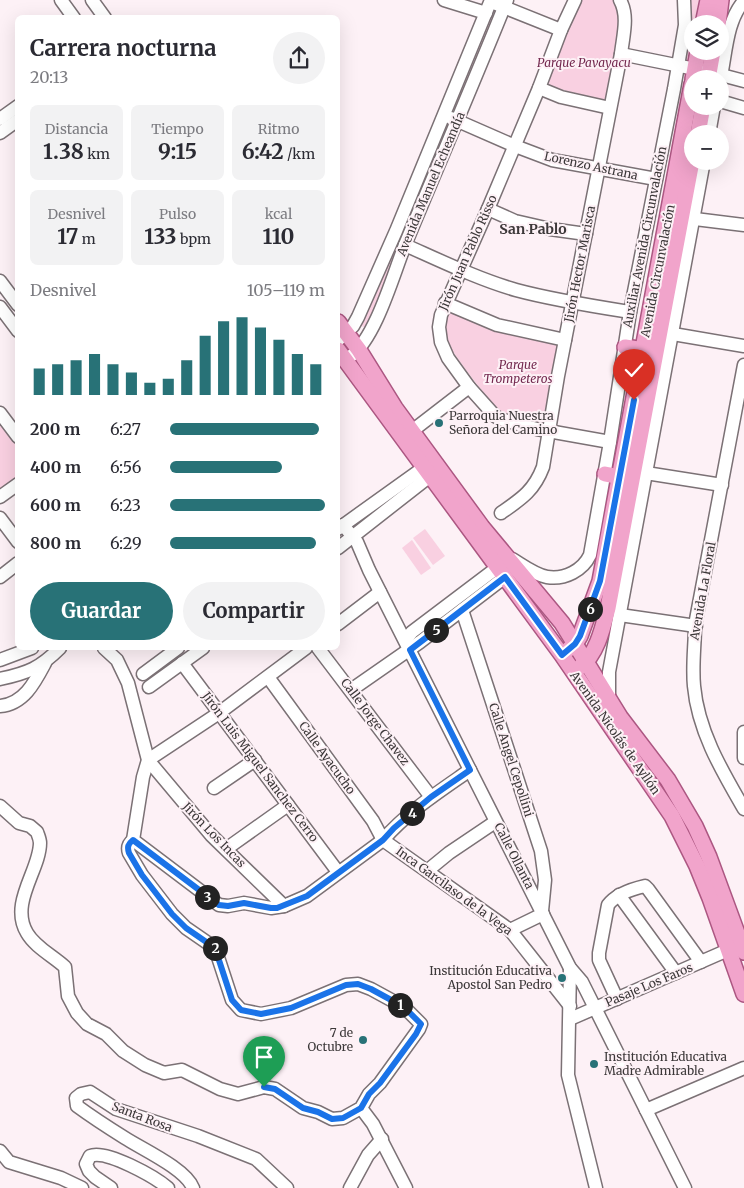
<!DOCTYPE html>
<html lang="es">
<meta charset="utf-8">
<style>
:root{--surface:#fff;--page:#f2f2f3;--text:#2b2b33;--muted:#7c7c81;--accent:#287277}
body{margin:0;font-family:Merriweather,serif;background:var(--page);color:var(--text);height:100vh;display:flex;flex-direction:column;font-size:19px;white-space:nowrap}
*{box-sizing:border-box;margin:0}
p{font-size:16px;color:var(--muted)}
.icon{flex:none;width:28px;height:28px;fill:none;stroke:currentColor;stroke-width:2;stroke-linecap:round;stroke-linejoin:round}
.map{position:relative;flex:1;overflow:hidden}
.panel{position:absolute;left:15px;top:15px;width:325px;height:635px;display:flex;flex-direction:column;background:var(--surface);border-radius:8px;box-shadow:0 5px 20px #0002}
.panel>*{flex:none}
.buttons{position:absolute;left:684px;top:15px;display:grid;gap:10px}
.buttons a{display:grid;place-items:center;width:45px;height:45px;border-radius:50%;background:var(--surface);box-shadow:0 5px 20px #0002;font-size:25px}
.pin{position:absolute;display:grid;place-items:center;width:42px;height:42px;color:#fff;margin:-51px -21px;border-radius:50% 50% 50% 0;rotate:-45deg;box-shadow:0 0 5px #0007}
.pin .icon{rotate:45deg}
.km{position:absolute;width:25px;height:25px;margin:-12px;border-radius:50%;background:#222;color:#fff;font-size:14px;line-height:25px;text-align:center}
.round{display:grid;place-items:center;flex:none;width:52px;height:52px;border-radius:26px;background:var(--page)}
.summary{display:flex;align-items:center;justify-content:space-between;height:85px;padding:0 15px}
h1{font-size:22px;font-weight:700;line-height:38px}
.metrics{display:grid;grid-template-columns:repeat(3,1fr);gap:8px;height:85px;padding:5px 15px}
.metrics div{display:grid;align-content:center;border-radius:8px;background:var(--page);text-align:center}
.metrics b{font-size:21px;font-weight:700}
.metrics small{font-size:14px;font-weight:400}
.metrics p{font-size:14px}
.chart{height:140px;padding:10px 15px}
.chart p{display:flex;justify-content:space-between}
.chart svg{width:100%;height:90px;margin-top:5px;stroke:var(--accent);stroke-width:6}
.action{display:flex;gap:10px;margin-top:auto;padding:10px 15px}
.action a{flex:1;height:58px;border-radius:30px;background:var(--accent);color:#fff;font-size:20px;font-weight:700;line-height:58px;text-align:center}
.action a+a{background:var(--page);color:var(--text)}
ul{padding:0 15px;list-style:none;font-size:16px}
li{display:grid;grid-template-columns:80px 60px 1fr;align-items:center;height:38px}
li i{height:12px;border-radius:6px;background:var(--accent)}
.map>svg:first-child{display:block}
.green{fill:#f9d0e1}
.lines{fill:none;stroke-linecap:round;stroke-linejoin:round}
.minor-casing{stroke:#7b7175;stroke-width:15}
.major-casing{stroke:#ac5782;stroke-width:18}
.minor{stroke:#fff;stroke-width:12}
.major{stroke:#f1a4cb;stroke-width:15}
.route-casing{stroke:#fff;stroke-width:10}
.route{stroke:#1a73e8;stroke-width:6}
.poi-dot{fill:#287277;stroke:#fdf1f6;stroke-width:2}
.labels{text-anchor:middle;stroke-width:4;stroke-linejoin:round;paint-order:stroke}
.park-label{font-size:12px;font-style:italic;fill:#742a50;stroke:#fdf1f6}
.street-label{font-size:12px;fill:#3c3839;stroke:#fdf1f6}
.poi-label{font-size:12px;fill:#3c3839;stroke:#fdf1f6;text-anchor:start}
.neighbourhood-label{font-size:14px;font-weight:bold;fill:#3c3839;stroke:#fdf1f6}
</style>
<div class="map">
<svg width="744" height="1188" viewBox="0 0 744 1188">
<rect width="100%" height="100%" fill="#fdf1f6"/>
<g class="green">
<polygon points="582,0 616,0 620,15 607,98 603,100 551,87 547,80"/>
<polygon points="687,0 702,0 700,24 692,24 692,44 689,60 693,61 681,64"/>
<polygon points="490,16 494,18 456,111 452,109"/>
<polygon points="410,205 415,208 417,211 367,326 364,327 358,325"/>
<path d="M450 307 564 340 546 423 540 426C529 422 515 419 504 413 492 406 450 351 445 337 442 326 446 317 450 307Z"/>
<polygon points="0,421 18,444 17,477 0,490"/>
<polygon points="425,529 445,556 433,565 413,538"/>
<polygon points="412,540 431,568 421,575 402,548"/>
</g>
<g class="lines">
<defs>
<g id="minor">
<polyline points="61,0 74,18"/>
<polyline points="92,0 105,18"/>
<polyline points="444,0 486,13"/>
<polyline points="575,0 561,30 539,88 488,209 441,315 439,327 441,342 448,358 469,387 495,416 500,419 537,429 610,442"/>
<polyline points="496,4 561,30"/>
<polyline points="621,54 710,72 744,81"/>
<path d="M720 81C726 55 726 21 744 1"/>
<polyline points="539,88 561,97 610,108"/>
<polyline points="720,101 744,108"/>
<polyline points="451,118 515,146 552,160 656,179"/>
<polyline points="0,119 18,106"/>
<polyline points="0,133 18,120"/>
<polyline points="709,134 714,106"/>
<polyline points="488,209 515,221 550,229 586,234"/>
<polyline points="687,218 744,225"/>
<path d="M405 245C441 261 478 279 516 290 553 300 592 306 630 312"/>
<polyline points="0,281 18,305"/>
<polyline points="445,303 497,325 565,340"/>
<polyline points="0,307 18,331"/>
<polyline points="673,334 744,346"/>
<polyline points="338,340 353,326 358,317 396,231 491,0"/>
<path d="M351 356C376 337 393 275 405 245 439 163 474 82 507 0"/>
<path d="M744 365 695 625C695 645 692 665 694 686 698 731 722 771 744 809"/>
<polyline points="0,413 18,437"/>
<polyline points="412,431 469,387"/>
<polyline points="646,473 722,485"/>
<polyline points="0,497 18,484"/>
<path d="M501 513C521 499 534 491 543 467L558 376 621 54C623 36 629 16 620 0"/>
<polyline points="0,518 18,542"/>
<polyline points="343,525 357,542 369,570 570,968 582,982 685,1188"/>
<polyline points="338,529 423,468"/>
<polyline points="338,548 430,476"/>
<path d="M512 559C522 565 535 575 547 577 565 580 583 570 590 555L610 442 630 312 674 89 685 25 684 0"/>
<polyline points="0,577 18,563"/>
<polyline points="462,610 541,851 545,880 542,911"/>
<polyline points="620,615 696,626"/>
<polyline points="338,624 380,592"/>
<polyline points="405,640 412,632 498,567"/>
<polyline points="104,648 117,660 128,683 148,760 143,777 133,840 219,905 228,906 244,903 271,908 284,906 307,896 383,840 510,930 570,1006"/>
<polyline points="318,648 431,797"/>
<polyline points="0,660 32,648"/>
<polyline points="182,663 338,872"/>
<polyline points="143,674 178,648"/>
<path d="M268 677 373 821 383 840C407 812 440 791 470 770"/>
<path d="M0 679C28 673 40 668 60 648"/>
<polyline points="149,687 203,648"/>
<polyline points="351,690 420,642 505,577"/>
<polyline points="609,699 609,672 704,161"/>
<path d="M0 706C24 704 35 682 45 663"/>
<polyline points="744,732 744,758"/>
<polyline points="214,788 255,760"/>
<path d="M0 806 19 823 30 826 37 832C38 835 40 839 40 843 40 870 9 903 27 933 35 947 53 956 65 967L68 996 77 1013 87 1024 106 1034 123 1051 145 1065 164 1073 182 1070 220 1089 238 1094 264 1087 275 1089 303 1108 318 1112 332 1119 343 1118 361 1108 369 1094 380 1083 419 1029 421 1024 404 1007 371 989 358 984 346 985 291 1008 261 1014 241 1010 232 1000 215 948 186 928 172 914 142 875 129 853C127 847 128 844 133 840"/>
<polyline points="226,849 288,805"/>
<polyline points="427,871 449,853 495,822"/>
<polyline points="619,895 676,973"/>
<polyline points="284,906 211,835 148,760 219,713 306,648"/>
<polyline points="510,930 543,914"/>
<polyline points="570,968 568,1075 596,1188"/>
<path d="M617 999 599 960V953L608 905C616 894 632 889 645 886L648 889 701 962"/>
<polyline points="570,1019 728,950"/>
<polyline points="361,1108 373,1124 406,1188"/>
<polyline points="646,1110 744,1068"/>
<polyline points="0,1151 9,1162 61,1178 82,1188"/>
<path d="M111 1188 95 1177 89 1171 86 1164 90 1156C106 1149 155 1177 168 1188"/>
<path d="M193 1188C186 1169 142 1149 125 1138 109 1128 92 1117 77 1106L76 1098 81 1094 90 1092 116 1109 198 1136 256 1159 287 1188"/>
<polyline points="350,1188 368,1155 382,1139"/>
</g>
<g id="major">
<polyline points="703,24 708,0"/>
<polyline points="718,24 721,0"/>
<polyline points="693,79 698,51"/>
<polyline points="708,79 713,51"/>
<polyline points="698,134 703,106"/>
<polyline points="338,322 359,350 395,408 482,527 562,623 620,717 668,780 695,826 709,857 744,952"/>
<polyline points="625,347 644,350"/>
<polyline points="338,350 562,655 672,816 697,866 710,898 744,994"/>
<polyline points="605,474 620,477"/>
<polyline points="569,649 575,644 580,636 600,581 692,84"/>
<path d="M581 666C597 654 603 627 608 608L692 161"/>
</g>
</defs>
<use href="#minor" class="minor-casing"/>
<use href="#major" class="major-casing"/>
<use href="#minor" class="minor"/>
<use href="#major" class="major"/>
</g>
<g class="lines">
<defs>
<path id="route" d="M264 1087 275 1089 303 1108 318 1112 332 1119 343 1118 361 1108 369 1094 380 1083 416 1034 421 1024 404 1007 371 989 358 984 346 985 291 1008 261 1014 241 1010 232 1000 215 948 186 928 172 914 142 875 129 853C127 847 128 844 133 840L219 905 228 906 244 903 271 908H277L307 896 383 840 394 828 431 797 470 770 410 650 505 577 562 655 575 644 580 636 600 581 634 400"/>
</defs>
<use href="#route" class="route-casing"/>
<use href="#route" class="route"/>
</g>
<g class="poi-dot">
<circle cx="439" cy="423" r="5"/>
<circle cx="562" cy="978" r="5"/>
<circle cx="363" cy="1040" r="5"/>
<circle cx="594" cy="1064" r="5"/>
</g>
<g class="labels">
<g class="park-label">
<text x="584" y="67">Parque Pavayacu</text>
<text x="518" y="369">Parque<tspan x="518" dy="14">Trompeteros</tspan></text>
</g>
<g class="street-label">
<text transform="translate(591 166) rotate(12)" y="4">Lorenzo Astrana</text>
<text transform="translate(431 184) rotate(-67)" y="4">Avenida Manuel Echeandía</text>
<text transform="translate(645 237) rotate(-79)" y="4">Auxiliar Avenida Circunvalación</text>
<text transform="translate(468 253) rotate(-66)" y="4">Jirón Juan Pablo Risso</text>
<text transform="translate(580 264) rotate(-79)" y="4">Jirón Hector Marisca</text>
<text transform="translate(658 271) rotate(-79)" y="4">Avenida Circunvalación</text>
<text transform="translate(703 591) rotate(-80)" y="4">Avenida La Floral</text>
<text transform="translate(375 722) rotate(53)" y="4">Calle Jorge Chavez</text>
<text transform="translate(615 733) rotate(55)" y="4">Avenida Nicolás de Ayllón</text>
<text transform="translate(327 758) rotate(54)" y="4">Calle Ayacucho</text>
<text transform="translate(511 760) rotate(72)" y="4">Calle Angel Cepollini</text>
<text transform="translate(260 767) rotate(53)" y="4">Jirón Luis Miguel Sanchez Cerro</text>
<text transform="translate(214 835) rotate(46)" y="4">Jirón Los Incas</text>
<text transform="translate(514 856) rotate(63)" y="4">Calle Ollanta</text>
<text transform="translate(454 891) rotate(36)" y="4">Inca Garcilaso de la Vega</text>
<text transform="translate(649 985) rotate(-23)" y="4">Pasaje Los Faros</text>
<text transform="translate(142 1117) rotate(21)" y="4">Santa Rosa</text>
</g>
<g class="poi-label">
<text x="449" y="420">Parroquia Nuestra<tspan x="449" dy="14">Señora del Camino</tspan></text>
<text x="552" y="975" text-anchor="end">Institución Educativa<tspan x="552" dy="14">Apostol San Pedro</tspan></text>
<text x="353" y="1037" text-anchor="end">7 de<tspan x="353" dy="14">Octubre</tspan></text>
<text x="604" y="1061">Institución Educativa<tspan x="604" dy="14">Madre Admirable</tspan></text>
</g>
<g class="neighbourhood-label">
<text x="533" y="234">San Pablo</text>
</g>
</g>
</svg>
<div class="buttons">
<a><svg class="icon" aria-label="layers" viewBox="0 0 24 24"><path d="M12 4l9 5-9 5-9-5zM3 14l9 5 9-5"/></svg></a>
<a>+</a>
<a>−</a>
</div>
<div class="pin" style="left:264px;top:1087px;background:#1e9e55"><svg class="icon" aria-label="arrive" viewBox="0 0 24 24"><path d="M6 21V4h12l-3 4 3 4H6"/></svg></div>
<div class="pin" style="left:634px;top:400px;background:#d93025"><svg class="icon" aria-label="check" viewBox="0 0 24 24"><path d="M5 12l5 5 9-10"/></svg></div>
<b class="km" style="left:400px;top:1005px">1</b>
<b class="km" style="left:215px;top:948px">2</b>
<b class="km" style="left:207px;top:897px">3</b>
<b class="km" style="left:412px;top:813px">4</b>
<b class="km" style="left:436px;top:630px">5</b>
<b class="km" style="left:590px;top:609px">6</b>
<section class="panel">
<div class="summary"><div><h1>Carrera nocturna</h1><p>20:13</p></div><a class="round"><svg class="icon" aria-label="share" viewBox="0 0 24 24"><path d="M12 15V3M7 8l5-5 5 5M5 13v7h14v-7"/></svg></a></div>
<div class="metrics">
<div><p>Distancia</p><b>1.38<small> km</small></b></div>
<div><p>Tiempo</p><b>9:15</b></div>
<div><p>Ritmo</p><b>6:42<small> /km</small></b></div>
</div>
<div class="metrics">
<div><p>Desnivel</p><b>17<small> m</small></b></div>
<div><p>Pulso</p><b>133<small> bpm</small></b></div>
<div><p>kcal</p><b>110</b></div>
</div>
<div class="chart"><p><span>Desnivel</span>105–119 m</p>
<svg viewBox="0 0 160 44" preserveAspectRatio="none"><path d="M5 44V31M15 44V29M25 44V27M35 44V24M45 44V29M55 44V33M65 44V38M75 44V36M85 44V27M95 44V15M105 44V8M115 44V6M125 44V11M135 44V17M145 44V24M155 44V29"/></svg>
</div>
<ul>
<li><b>200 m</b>6:27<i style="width:96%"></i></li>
<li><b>400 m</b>6:56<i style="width:72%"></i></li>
<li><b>600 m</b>6:23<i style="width:100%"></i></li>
<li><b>800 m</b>6:29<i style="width:94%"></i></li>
</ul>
<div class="action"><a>Guardar</a><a>Compartir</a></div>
</section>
</div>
